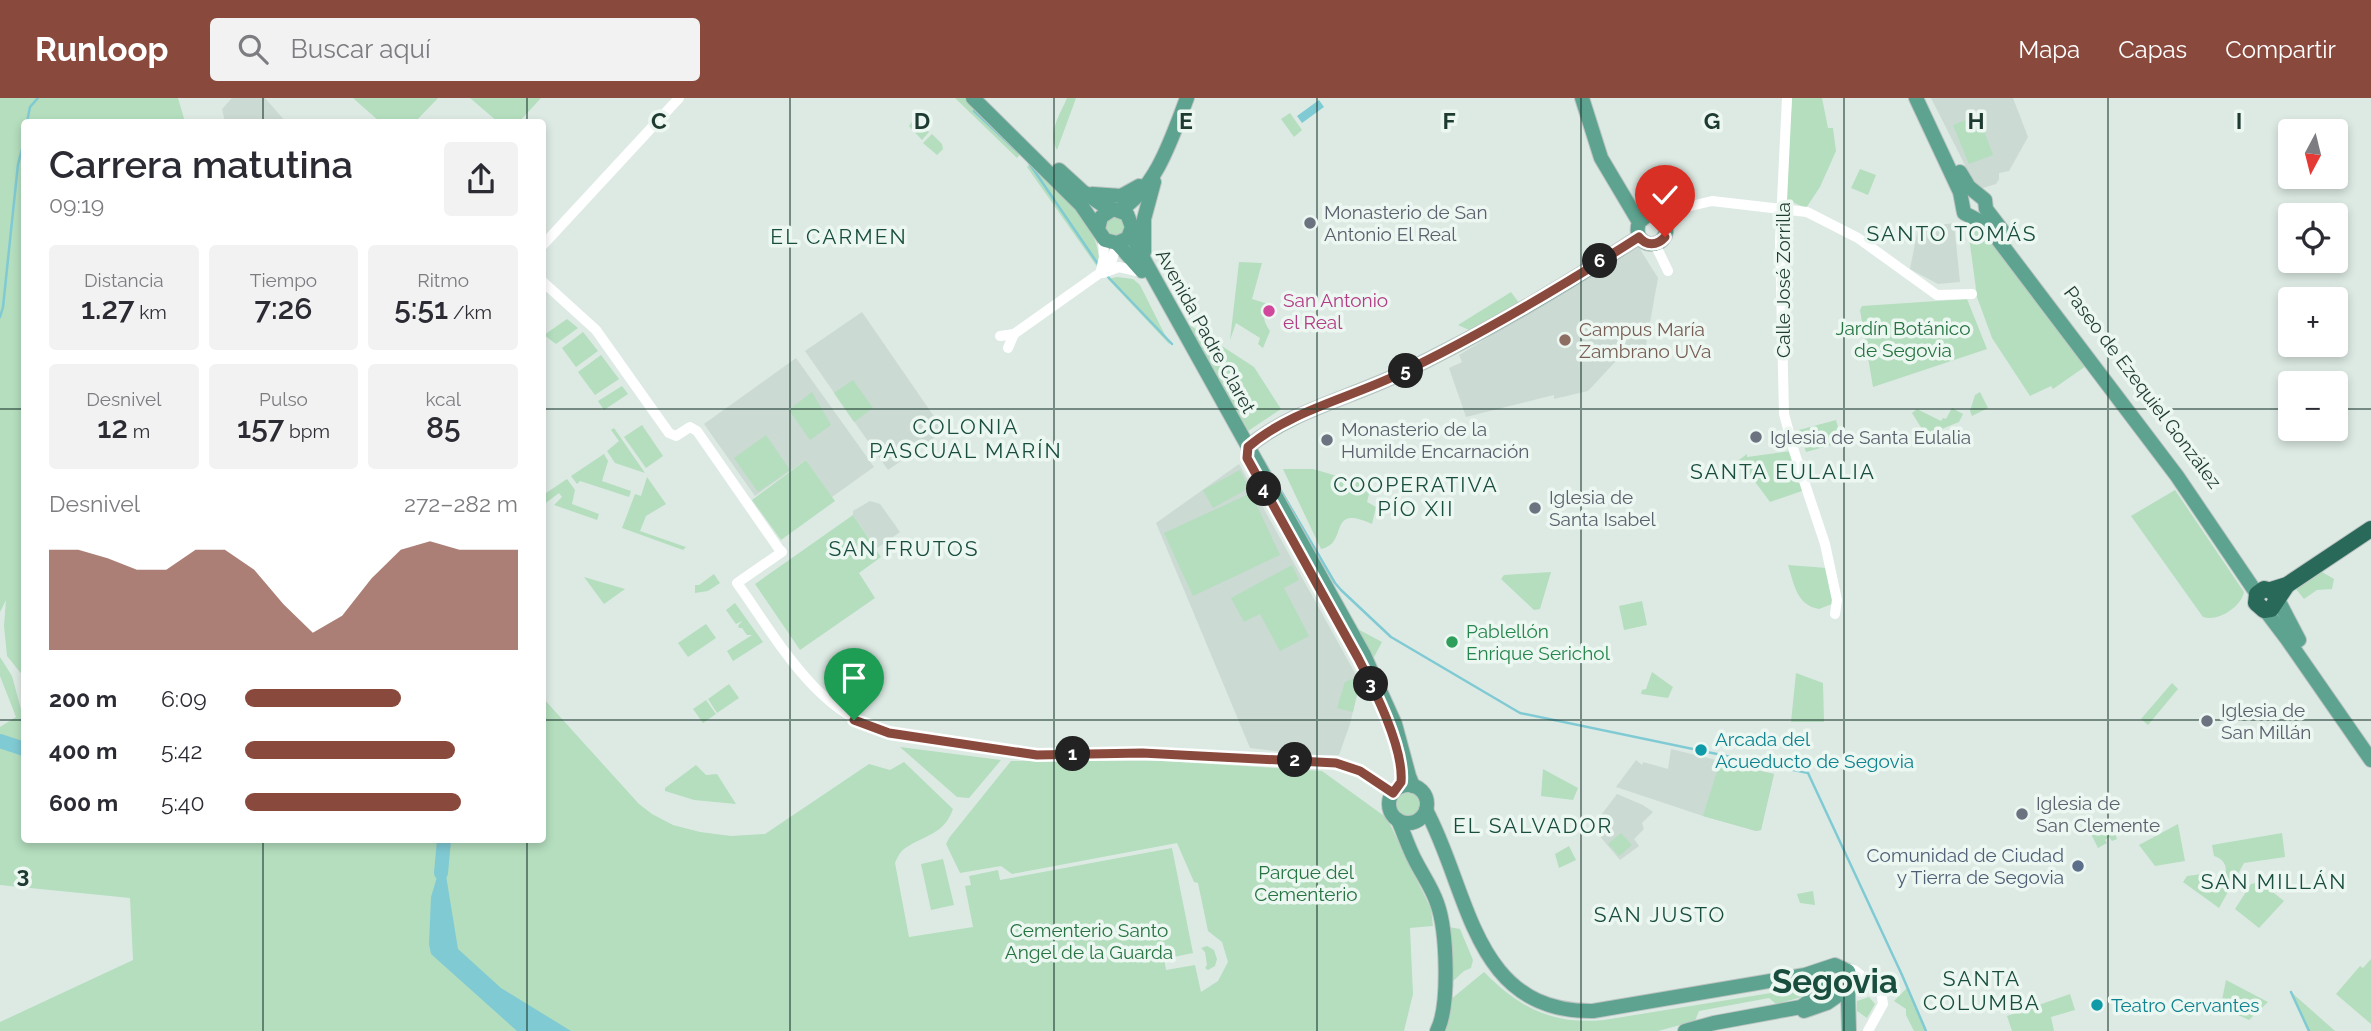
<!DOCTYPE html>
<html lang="es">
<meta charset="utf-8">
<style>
:root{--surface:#fff;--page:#f2f2f3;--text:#2b2b33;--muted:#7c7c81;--accent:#894a3d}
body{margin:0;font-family:Raleway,sans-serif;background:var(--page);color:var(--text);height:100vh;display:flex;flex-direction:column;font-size:26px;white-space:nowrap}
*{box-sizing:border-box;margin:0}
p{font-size:23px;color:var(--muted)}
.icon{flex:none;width:38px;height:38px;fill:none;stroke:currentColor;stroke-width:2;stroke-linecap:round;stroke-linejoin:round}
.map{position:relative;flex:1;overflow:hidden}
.sheet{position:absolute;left:21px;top:21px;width:525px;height:724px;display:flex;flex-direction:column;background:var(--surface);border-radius:7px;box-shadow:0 4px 10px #0003}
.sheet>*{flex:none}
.needle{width:46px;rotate:187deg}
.controls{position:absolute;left:2278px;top:21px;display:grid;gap:14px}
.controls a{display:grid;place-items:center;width:70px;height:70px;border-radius:7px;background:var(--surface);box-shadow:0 4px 10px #0003;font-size:35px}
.pin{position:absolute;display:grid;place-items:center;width:60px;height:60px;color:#fff;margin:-72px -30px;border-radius:50% 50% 50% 0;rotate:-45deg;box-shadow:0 0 7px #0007}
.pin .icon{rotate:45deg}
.km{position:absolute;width:35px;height:35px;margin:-18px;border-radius:50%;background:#222;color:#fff;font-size:19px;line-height:35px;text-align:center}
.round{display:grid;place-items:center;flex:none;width:74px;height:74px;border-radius:7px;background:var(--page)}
.overview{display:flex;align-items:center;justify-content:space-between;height:119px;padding:0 28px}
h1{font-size:38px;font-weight:600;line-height:52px}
.metrics{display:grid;grid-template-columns:repeat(3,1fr);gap:10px;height:119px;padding:7px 28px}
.metrics div{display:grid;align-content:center;border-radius:7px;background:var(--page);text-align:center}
.metrics b{font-size:30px;font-weight:600}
.metrics small{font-size:19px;font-weight:400}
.metrics p{font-size:19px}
.chart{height:196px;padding:14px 28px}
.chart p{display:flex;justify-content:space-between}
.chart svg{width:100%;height:126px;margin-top:7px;fill:var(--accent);opacity:.7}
ul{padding:0 28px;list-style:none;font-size:23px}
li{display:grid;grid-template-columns:112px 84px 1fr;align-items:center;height:52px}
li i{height:18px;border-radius:9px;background:var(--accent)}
header{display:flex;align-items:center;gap:42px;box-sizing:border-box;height:98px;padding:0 35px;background:var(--accent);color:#fff}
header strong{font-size:33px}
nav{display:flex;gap:38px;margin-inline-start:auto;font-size:24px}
.search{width:490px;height:63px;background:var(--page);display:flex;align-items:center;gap:18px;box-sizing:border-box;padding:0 24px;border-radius:7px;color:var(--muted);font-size:26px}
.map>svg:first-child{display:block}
.built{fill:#cbdad3}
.green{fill:#b4debe}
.water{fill:#80cad4}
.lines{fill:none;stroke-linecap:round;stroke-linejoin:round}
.stream{stroke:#80cad4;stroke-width:2.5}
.river{stroke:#80cad4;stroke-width:14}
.major-casing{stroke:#bcc4c2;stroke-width:16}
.highway-casing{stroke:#bcc4c2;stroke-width:18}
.minor{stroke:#fff;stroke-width:10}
.major{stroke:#5ea38f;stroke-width:14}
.highway{stroke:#286959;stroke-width:16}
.route-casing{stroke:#fff;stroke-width:14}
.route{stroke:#894a3d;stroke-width:9}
.grid{fill:none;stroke:#1e3b32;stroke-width:2;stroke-opacity:0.55}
.worship-dot{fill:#6b7280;stroke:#edf7f2;stroke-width:2.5}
.hotel-dot{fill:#d1479c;stroke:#edf7f2;stroke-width:2.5}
.education-dot{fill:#8d6e63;stroke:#edf7f2;stroke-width:2.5}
.leisure-dot{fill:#2e9e5b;stroke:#edf7f2;stroke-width:2.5}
.culture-dot{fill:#0f9aa8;stroke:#edf7f2;stroke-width:2.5}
.service-dot{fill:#5c6f8a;stroke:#edf7f2;stroke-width:2.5}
.labels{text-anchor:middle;stroke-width:7;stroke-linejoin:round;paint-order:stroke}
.worship-label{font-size:19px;fill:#5b616d;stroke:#edf7f2;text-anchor:start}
.street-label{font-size:19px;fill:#1e3b32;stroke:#edf7f2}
.hotel-label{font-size:19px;fill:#b23c85;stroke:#edf7f2;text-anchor:start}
.park-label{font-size:19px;fill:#267441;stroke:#edf7f2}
.education-label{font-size:19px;fill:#785e54;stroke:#edf7f2;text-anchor:start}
.leisure-label{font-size:19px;fill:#27864d;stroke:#edf7f2;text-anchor:start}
.culture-label{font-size:19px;fill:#0d838f;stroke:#edf7f2;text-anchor:start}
.service-label{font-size:19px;fill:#4e5e75;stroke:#edf7f2;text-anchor:end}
.neighbourhood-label{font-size:21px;letter-spacing:2px;fill:#194e3f;stroke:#edf7f2}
.town-label{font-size:33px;font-weight:bold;fill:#194e3f;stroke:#edf7f2}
.grid-label{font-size:23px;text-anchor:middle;font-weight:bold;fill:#1e3b32;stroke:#edf7f2;stroke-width:7;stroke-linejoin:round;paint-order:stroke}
</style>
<header>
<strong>Runloop</strong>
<div class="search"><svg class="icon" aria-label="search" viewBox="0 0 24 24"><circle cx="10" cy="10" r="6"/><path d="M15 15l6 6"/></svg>Buscar aquí</div>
<nav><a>Mapa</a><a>Capas</a><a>Compartir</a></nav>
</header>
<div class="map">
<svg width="2371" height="933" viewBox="0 0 2371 933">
<rect width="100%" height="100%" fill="#ddeae4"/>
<g class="built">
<polygon points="232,0 265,0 286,24 225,24 222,11"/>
<polygon points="1931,0 2013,0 2028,39 2009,73 1999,75 1999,81 1996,86 1983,90 1973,83"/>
<polygon points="1954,125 1960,184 1938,186 1910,171 1918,130"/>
<polygon points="1638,148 1658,180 1645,252 1616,263 1588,293 1554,301 1554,297 1466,319 1449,270 1462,264 1459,257"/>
<polygon points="862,214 944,333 888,372 805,253"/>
<polygon points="796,260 874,369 832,399 806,362 755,398 704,326"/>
<polygon points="1239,366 1360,584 1350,626 1339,657 1308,657 1250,650 1156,425"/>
<polygon points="870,403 880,406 900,434 876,451 853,417 853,413"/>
<polygon points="1671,651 1774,676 1761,732 1756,733 1703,718 1616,689 1636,662 1642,667 1643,664 1668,671"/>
<polygon points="1617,696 1643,707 1653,714 1642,725 1644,731 1634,741 1639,748 1620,762 1592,729"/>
</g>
<g class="green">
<polygon points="0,0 178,0 185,24 24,24 24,579 7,558 4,528 6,502 0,514"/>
<polygon points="353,0 438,0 415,24 380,24"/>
<polygon points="470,0 541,0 519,24 498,24"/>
<polygon points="955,0 965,0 1023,53 1017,60"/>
<path d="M1067 0H1076L1057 52C1047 34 1060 17 1067 0Z"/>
<polygon points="1792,0 1822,0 1828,30 1833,30 1836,53 1820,89 1806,110 1785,101"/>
<polygon points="1290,15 1302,32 1294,39 1281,21"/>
<polygon points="1978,17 1993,57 1969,66 1953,27"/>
<polygon points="915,20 929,34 922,42 909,28"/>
<polygon points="932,36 942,46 943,51 937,57 923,45"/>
<path d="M1034 63C1057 88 1106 133 1098 170L1027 69Z"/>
<polygon points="1860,71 1876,77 1868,97 1851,90"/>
<polygon points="1112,117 1123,120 1126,131 1119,140 1105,135 1104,124"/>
<polygon points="1980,128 2086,268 2053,291 2051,288 2030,298 1992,240 1977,199 1968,131"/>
<path d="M1239 164 1262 165 1252 201 1268 206C1262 217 1263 223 1270 233L1263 250 1258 246 1260 240 1236 225 1230 242Z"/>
<polygon points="1117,179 1133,181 1140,187 1170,247 1108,181"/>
<polygon points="1511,194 1519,205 1469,232 1458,227"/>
<polygon points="1967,201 1987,251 1873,289 1860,212 1862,208"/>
<polygon points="567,221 578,230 556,246 544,237"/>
<polygon points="1185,224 1254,269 1281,311 1248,333"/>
<polygon points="583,234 598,253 576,269 562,250"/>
<polygon points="601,257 619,281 595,297 578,274"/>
<polygon points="853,282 873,310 854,324 834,295"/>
<polygon points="622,288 628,296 604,312 598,303"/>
<polygon points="812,294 831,327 810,342 789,312"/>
<polygon points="1980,294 1988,310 1972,318 1970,313 1975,297"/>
<polygon points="1952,310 1963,316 1959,324 1922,339 1920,334 1922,331 1912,315 1917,311 1941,323 1943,320 1946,321"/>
<polygon points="1836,322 1842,344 1806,354 1799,332"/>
<polygon points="642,327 663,358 646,370 624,339"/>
<polygon points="614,330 645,375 615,365 607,353 619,343 611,332"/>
<polygon points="766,337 790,372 758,394 734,360"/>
<polygon points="1791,353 1805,392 1770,404 1739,362 1747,356 1747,359"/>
<polygon points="604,356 608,363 602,383 631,393 629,399 580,383 577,386 571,378"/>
<polygon points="806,362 835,403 781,442 752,402"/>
<path d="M1283 371H1313L1358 384 1369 396 1367 404 1376 409 1372 426C1326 405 1350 445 1321 451Z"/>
<polygon points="1240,372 1249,390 1213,410 1203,392"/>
<polygon points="647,379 666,406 646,418 640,433 686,449 683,452 622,430 635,396 641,398"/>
<polygon points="567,381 575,392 572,406 599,416 597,422 554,407 562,399 559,395 543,407 543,397"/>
<path d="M2175 392 2244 494C2241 509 2218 524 2203 519L2131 418Z"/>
<polygon points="1251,395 1280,457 1193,498 1164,435"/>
<polygon points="853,417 881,459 859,475 875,500 800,552 755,486"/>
<polygon points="1292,467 1299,482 1284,490 1309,538 1280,553 1260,516 1244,524 1231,500"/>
<path d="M1788 467 1827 470 1833 495 1832 506 1819 511C1796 507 1794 485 1788 467Z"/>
<polygon points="1551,474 1540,511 1534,512 1501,481 1504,477"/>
<polygon points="2322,474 2334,481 2332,491 2317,492 2304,501 2296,491"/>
<polygon points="714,476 720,485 708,493 695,495 695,487 699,487"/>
<polygon points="584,479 625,491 604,506"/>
<polygon points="1642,503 1647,527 1624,532 1619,508"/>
<polygon points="735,505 763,544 733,563 727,553 752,537 747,537 742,530 739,530 738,528 742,523 736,526 726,512"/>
<polygon points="706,526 716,540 688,559 678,545"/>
<polygon points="1354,529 1382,544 1373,561"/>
<path d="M0 559 12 578 22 615 24 616V742H542L543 600 639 706 652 716 673 727 700 734 731 738 765 736 869 666 890 672 904 664 953 711C944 737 924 737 904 751 900 754 897 760 895 765L909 839 973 829 965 788 971 787 969 778 998 772 1000 782 1172 750 1193 855 1164 861 1166 872 1195 867 1201 894 1218 883 1228 864 1222 844 1208 833 1198 785 1194 784 1177 745 1012 776 1001 768 960 775 946 746 949 740 1011 663H1164L1322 673 1387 720 1431 811 1433 828 1410 830 1413 896 1404 933H0V924L133 862 130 800 0 787V629L16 619 0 578Z"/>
<polygon points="1652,574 1673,589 1668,600 1641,596 1642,592 1646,591"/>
<polygon points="1796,575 1823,585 1824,624 1791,624"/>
<polygon points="1357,579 1360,584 1353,614 1337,610 1345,584"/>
<polygon points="2172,585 2178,591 2148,627 2141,621"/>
<polygon points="729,586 739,600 717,615 708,601"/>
<polygon points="706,602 716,616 703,625 693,611"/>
<polygon points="900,649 1001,662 969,700 957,699"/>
<polygon points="1720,664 1774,676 1761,732 1756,733 1703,718"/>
<polygon points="696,667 706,677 717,676 736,706 694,702 665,693 665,690"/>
<polygon points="1543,671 1578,690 1573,702 1541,698"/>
<circle cx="1408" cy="706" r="15"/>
<polygon points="2121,725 2121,732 2115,736 2117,741 2112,743 2109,739 2105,742 2107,745 2098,750 2090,734 2087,735 2084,732"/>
<polygon points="2178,726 2185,763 2155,768 2139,747"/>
<polygon points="1621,735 1632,747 1619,758 1608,746"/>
<path d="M2282 735 2285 759 2244 765 2219 810 2183 784 2187 778 2202 776 2208 782 2214 784 2225 777C2228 767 2223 761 2214 758L2212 747Z"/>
<polygon points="1569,748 1576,762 1559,770 1555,756"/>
<polygon points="943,761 954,807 931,812 921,766"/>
<polygon points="2260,784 2284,803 2259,830 2235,811 2251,786"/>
<polygon points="1813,793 1815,807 1800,805 1797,796"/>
<polygon points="1449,829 1460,831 1473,862 1471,870 1464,873 1452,884"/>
<polygon points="1207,848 1214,852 1217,861 1215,868 1208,872 1205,870 1207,867 1205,854 1201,850"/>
<polygon points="2371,861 2371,926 2336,896 2360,868 2363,870"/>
<circle cx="1835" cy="883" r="10"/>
<path d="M1484 874C1520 910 1552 927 1604 922L1796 891 1801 894 1802 899 1776 906 1769 900 1699 913 1695 923 1658 933H1443L1450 902Z"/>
<polygon points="2226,882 2268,904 2249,922 2238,917 2241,908 2222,902"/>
<polygon points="1907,890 1925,933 1914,933 1906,917 1906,911 1894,903"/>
<polygon points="2291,894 2335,933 2308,933"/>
<polygon points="2070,896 2075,912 2051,919 2054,933 2012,933 2007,918"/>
<polygon points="1869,899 1875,906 1867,920 1857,913 1857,903"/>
</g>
<g class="water">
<polygon points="1319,2 1324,9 1302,25 1297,18"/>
<polygon points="443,759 458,851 501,890 571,933 517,933 431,856 429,846 431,799"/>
</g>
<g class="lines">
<g class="stream">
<polyline points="974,13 1018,54"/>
<polyline points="27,24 30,9 38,0"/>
<polyline points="1029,65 1098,166"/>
<polyline points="1108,179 1172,246"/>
<polyline points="0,219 3,209 18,66 24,44"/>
<polyline points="1263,362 1335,485 1341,492 1391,539 1520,615 1808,675 1902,877 1926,933"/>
<polyline points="2291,894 2309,933"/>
</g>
<g class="river">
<polyline points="0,643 24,651"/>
<polyline points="441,775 444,742"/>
</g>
<defs>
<g id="major">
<polyline points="973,0 1081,107 1105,142 1117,145 1128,140 1132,129 1127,116 1113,111 1101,119 1098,131"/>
<path d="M1582 0 1601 60 1639 124C1630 151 1670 155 1666 126L1659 118 1649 116 1639 124"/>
<polyline points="1916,0 1960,94 1964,115 1985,126 1996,139 2177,378 2257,496"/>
<polyline points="1059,72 1082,93 1110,112"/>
<polyline points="1960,74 1969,89 1985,102 1986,111 2002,132"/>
<polyline points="1092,96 1121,98 1139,88"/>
<path d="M1120 112C1157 89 1172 39 1187 0"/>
<polyline points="1131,135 1142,158 1364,557 1395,626 1409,678 1413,688"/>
<polyline points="1117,145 1142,173"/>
<polyline points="1144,154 1144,121 1154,84"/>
<path d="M1248 349C1289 314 1349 300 1397 277 1481 237 1561 190 1639 139"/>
<polyline points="2277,500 2299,542"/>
<polyline points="2265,512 2287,541 2371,662"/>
<circle cx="1408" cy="706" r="19"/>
<path d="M1426 712C1470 793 1472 915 1593 913L1805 877 1835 867 1848 873 1851 882 1848 897 1849 933"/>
<path d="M1398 722C1404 735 1408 749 1415 762 1422 776 1432 790 1437 805 1447 832 1450 908 1437 933"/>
<polyline points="1804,913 1827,905 1837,898"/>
<polyline points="1685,933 1714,925 1801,909 1815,899 1822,889"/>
</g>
<g id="highway">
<polyline points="2271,492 2287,487 2371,431"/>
<polyline points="2276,499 2272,493 2264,491 2257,496 2256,505 2264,512 2271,511 2287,487"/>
</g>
</defs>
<use href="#major" class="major-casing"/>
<use href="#highway" class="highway-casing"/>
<g class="minor">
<polyline points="1787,0 1780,144 1784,316 1794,353 1825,446 1837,502 1835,516"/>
<polyline points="1660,119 1670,113 1712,103 1807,114 1858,140 1937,197 1972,196"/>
<polyline points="1655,146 1668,173"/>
<polyline points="542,148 679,0"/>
<polyline points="1101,172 1104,159 1103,141"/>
<polyline points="1103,175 1119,169 1141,174"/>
<path d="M542 183 596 232 669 335 676 338 690 329 697 333 779 451 782 454 737 485C778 542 816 616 889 635L1037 657 1142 655 1336 665 1360 673 1393 695"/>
<polyline points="1000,238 1014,236 1100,175 1112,162 1117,145"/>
<polyline points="1008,250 1014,236"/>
<polyline points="1842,869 1854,872 1881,893 1883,906 1868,933"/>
</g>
<use href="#major" class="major"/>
<use href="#highway" class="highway"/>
</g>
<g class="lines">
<defs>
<path id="route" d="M854 622 889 635 1037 657 1142 655 1336 665 1360 673 1393 695 1401 684C1404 650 1374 591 1358 560L1247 360 1248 349C1288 314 1349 300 1397 277 1481 237 1561 189 1639 139 1646 148 1657 148 1665 139"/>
</defs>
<use href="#route" class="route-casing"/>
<use href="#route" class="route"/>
</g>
<path class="grid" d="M263 0V24M527 0V24M790 0V933M1054 0V933M1317 0V933M1581 0V933M1844 0V933M2108 0V933M0 311H24M542 311H2291M2336 311H2371M0 622H24M542 622H2371M263 742V933M527 742V933"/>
<g class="worship-dot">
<circle cx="1310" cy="125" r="7"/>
<circle cx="1756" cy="339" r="7"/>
<circle cx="1327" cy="342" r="7"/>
<circle cx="1535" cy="410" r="7"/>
<circle cx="2207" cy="623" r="7"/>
<circle cx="2022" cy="716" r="7"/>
</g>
<circle class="hotel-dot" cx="1269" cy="213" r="7"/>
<circle class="education-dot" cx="1565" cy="242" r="7"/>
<circle class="leisure-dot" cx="1452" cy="544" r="7"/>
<g class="culture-dot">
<circle cx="1701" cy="652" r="7"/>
<circle cx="2097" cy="907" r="7"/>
</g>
<circle class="service-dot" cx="2078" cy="768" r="7"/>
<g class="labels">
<g class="worship-label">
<text x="1324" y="121">Monasterio de San<tspan x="1324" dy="22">Antonio El Real</tspan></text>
<text x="1341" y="338">Monasterio de la<tspan x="1341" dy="22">Humilde Encarnación</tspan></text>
<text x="1770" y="346">Iglesia de Santa Eulalia</text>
<text x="1549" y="406">Iglesia de<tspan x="1549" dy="22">Santa Isabel</tspan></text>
<text x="2221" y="619">Iglesia de<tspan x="2221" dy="22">San Millán</tspan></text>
<text x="2036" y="712">Iglesia de<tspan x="2036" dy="22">San Clemente</tspan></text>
</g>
<g class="street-label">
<text transform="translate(1783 182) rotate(-90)" y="7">Calle José Zorrilla</text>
<text transform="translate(1206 233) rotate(61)" y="7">Avenida Padre Claret</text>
<text transform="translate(2143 289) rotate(53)" y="7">Paseo de Ezequiel González</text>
</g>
<g class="hotel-label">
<text x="1283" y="209">San Antonio<tspan x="1283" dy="22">el Real</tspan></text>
</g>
<g class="park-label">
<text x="1903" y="237">Jardín Botánico<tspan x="1903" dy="22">de Segovia</tspan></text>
<text x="1306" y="781">Parque del<tspan x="1306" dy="22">Cementerio</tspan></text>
<text x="1089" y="839">Cementerio Santo<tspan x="1089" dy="22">Angel de la Guarda</tspan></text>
</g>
<g class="education-label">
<text x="1579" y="238">Campus María<tspan x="1579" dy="22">Zambrano UVa</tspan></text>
</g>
<g class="leisure-label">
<text x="1466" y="540">Pablellón<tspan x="1466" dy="22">Enrique Serichol</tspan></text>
</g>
<g class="culture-label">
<text x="1715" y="648">Arcada del<tspan x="1715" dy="22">Acueducto de Segovia</tspan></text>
<text x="2111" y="914">Teatro Cervantes</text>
</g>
<g class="service-label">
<text x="2064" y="764">Comunidad de Ciudad<tspan x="2064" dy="22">y Tierra de Segovia</tspan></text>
</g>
<g class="neighbourhood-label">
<text x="1952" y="143">SANTO TOMÁS</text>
<text x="839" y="146">EL CARMEN</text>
<text x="966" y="336">COLONIA<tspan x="966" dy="24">PASCUAL MARÍN</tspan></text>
<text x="1783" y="381">SANTA EULALIA</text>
<text x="1416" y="394">COOPERATIVA<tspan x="1416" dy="24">PÍO XII</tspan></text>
<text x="904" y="458">SAN FRUTOS</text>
<text x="1533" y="735">EL SALVADOR</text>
<text x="2274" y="791">SAN MILLÁN</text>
<text x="1660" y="824">SAN JUSTO</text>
<text x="1982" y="888">SANTA<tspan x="1982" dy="24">COLUMBA</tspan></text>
</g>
<g class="town-label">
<text x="1835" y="895">Segovia</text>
</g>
</g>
<g class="grid-label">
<text x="659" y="31">C</text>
<text x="922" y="31">D</text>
<text x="1186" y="31">E</text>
<text x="1449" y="31">F</text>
<text x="1712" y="31">G</text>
<text x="1976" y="31">H</text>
<text x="2239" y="31">I</text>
<text x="23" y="785">3</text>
</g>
</svg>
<div class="controls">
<a><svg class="needle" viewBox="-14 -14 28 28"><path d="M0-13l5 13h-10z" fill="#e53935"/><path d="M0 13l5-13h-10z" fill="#7c7c81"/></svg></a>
<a><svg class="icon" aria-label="locate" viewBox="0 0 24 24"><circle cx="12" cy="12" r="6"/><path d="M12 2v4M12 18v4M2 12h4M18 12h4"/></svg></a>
<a>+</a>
<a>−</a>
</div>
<div class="pin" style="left:854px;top:622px;background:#1e9e55"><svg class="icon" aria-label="arrive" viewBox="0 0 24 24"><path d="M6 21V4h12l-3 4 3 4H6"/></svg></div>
<div class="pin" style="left:1665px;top:139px;background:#d93025"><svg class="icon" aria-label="check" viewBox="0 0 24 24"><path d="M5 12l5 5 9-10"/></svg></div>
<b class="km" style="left:1073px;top:656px">1</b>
<b class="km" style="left:1295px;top:662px">2</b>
<b class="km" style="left:1371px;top:586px">3</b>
<b class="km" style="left:1264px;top:391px">4</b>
<b class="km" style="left:1406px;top:273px">5</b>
<b class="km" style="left:1600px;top:163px">6</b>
<section class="sheet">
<div class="overview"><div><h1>Carrera matutina</h1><p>09:19</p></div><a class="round"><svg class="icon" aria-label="share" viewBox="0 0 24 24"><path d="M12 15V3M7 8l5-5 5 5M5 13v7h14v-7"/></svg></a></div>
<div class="metrics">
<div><p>Distancia</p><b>1.27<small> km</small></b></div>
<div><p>Tiempo</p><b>7:26</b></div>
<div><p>Ritmo</p><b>5:51<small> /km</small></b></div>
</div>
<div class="metrics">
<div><p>Desnivel</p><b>12<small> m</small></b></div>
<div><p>Pulso</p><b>157<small> bpm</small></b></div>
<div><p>kcal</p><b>85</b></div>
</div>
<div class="chart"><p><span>Desnivel</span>272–282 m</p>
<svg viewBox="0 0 160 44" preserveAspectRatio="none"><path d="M0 44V9L10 9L20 12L30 16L40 16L50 9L60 9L70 16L80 28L90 38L100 32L110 19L120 9L130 6L140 9L150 9L160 9V44z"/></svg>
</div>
<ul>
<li><b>200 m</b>6:09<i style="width:57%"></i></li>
<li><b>400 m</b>5:42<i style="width:77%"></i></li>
<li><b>600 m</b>5:40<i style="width:79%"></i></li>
</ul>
</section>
</div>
